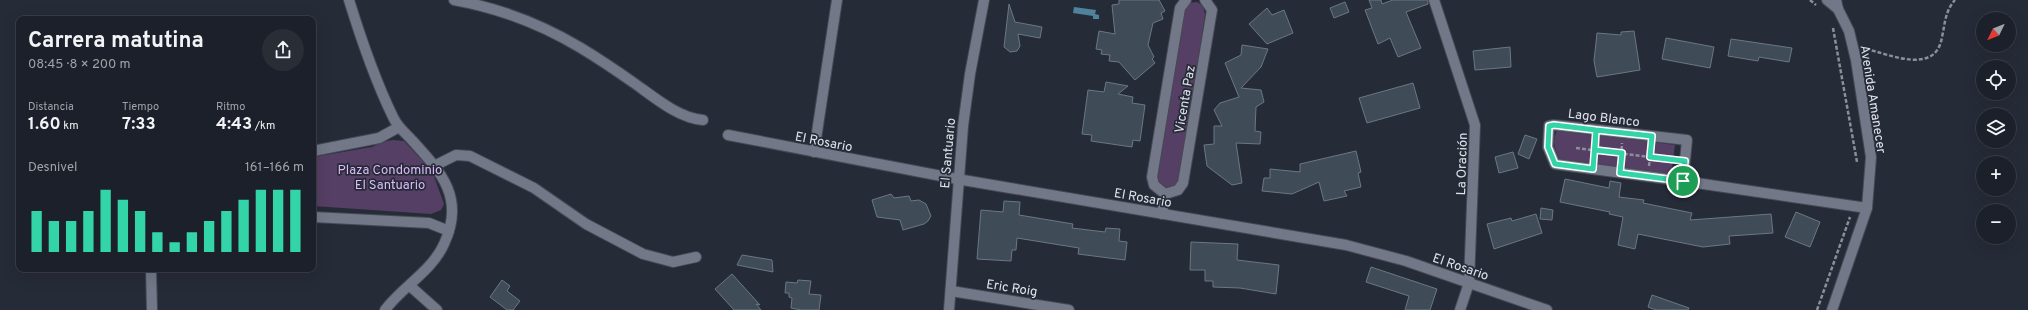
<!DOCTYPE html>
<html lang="es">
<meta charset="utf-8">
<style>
:root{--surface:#1c202a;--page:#292d36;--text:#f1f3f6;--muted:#a0a3a8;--line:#3a3e47;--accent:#33d4a8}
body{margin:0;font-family:Overpass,sans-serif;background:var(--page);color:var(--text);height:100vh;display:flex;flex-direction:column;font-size:15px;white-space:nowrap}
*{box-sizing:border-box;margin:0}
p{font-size:13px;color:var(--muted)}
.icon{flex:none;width:22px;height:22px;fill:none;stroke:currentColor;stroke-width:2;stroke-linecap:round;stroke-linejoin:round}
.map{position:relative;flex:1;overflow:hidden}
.panel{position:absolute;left:16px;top:16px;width:300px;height:256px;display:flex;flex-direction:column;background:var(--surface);border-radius:8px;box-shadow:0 4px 16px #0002,0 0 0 1px var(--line)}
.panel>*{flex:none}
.needle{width:26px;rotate:227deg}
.controls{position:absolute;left:1976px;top:12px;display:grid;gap:8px}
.controls a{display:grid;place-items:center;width:40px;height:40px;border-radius:50%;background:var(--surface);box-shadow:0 4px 16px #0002,0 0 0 1px var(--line);font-size:20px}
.pin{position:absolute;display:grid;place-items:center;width:34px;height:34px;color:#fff;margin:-17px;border:2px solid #fff;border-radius:50%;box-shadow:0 1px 4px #0007}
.round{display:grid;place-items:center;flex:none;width:42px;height:42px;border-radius:21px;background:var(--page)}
.headline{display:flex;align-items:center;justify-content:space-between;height:68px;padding:0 12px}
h1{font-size:22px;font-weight:700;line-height:30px}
.figures{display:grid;grid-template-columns:repeat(3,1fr);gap:6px;height:68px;padding:4px 12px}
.figures div{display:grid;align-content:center}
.figures b{font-size:17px;font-weight:700}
.figures small{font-size:11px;font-weight:400}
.figures p{font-size:11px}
.chart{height:112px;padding:8px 12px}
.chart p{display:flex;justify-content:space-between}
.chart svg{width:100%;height:72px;margin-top:4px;stroke:var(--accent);stroke-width:6}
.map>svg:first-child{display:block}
.green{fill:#553f64}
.water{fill:#4f839b}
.building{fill:#3f4b57;stroke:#6a7784}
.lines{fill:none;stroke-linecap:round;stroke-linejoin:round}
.minor-casing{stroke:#454954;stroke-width:12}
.path{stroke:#8b8f9a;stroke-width:2.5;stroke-dasharray:4 2;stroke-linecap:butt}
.minor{stroke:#737888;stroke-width:10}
.route-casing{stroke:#fff;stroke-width:8}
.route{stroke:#33d4a8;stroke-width:5}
.labels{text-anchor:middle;stroke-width:3.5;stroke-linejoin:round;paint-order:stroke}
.street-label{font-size:13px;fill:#e0e3ec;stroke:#262b38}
.park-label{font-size:13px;fill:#dfb9fa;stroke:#262b38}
</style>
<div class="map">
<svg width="2028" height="310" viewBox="0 0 2028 310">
<rect width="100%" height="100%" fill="#262b38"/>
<g class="green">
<polygon points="1197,2 1203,6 1205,15 1180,177 1174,187 1166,188 1159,183 1157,176 1184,10 1189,3"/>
<path d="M1558 129 1675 145 1671 175 1560 160C1555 148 1551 141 1558 129Z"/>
<polygon points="393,140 404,141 432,171 444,204 441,210 431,214 313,206 313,157 372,147 382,142"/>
</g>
<polygon class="water" points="1074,7 1096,10 1095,14 1099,15 1099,19 1093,19 1093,16 1073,13"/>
<g class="building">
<polygon points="1119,0 1159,0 1165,11 1161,13 1163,19 1153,23 1148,45 1154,57 1152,59 1155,63 1135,80 1119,62 1109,61 1110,55 1101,54 1102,50 1096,49 1099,31 1115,34 1112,5 1119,4"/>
<polygon points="1369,0 1381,0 1382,4 1393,0 1428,0 1428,4 1406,12 1421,48 1398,57 1390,38 1378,44 1365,10 1372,8"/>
<polygon points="1345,2 1349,12 1334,18 1330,8"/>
<polygon points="1009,4 1015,22 1042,27 1040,38 1018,34 1020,46 1017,51 1010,52 1004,47"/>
<polygon points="1267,8 1272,15 1284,10 1293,33 1267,44 1249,24"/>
<polygon points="1634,31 1640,70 1597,77 1594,61 1597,33 1621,35 1621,32"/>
<polygon points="1666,38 1714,47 1710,68 1662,59"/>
<polygon points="1731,39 1792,48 1789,62 1759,57 1758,61 1728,56"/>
<polygon points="1242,45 1268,49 1261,67 1241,88 1261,90 1264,102 1256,107 1255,131 1261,132 1260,144 1236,143 1242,183 1232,185 1207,166 1204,145 1214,144 1214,126 1222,126 1214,110 1220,103 1239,97 1225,63 1241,55"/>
<polygon points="1510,47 1511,67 1475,70 1473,51"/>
<polygon points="1106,82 1128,86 1118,94 1133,97 1132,103 1145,105 1140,141 1133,140 1132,147 1091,141 1092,135 1082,134 1088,90 1104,92"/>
<polygon points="1413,83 1420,108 1367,123 1359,98"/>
<polygon points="1525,135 1537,139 1529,159 1518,154"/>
<polygon points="1356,151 1361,172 1358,173 1361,187 1344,191 1347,196 1324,201 1319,182 1292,194 1262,191 1264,178 1270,178 1270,169 1300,172 1300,164"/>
<polygon points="1513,152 1518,168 1499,173 1495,157"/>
<polygon points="1565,179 1609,188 1610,181 1621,183 1619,197 1644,200 1643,203 1692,213 1690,220 1771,214 1773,233 1729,236 1730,244 1703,247 1638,234 1635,249 1618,245 1623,217 1609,214 1610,212 1560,202"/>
<polygon points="891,194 894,198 909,196 911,201 919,200 926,204 931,216 928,221 924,224 903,230 900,220 877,217 872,200"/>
<polygon points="1004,201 1020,202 1019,215 1073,224 1072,228 1105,232 1106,228 1120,229 1119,241 1127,242 1125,260 1078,254 1079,248 1017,238 1016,250 1012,250 1011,261 977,259 981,210 1003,212"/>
<polygon points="1541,208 1553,210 1552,220 1540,219"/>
<polygon points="1796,212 1820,222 1810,247 1785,237"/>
<polygon points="1536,214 1542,233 1494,249 1487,224 1511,218 1512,221"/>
<polygon points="1191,242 1238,244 1237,260 1279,265 1276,294 1240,288 1213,287 1213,281 1205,281 1205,270 1190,270"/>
<polygon points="742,255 772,260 773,272 737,265"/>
<polygon points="1371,267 1437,289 1430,310 1405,310 1409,296 1366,282"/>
<polygon points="732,274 760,305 756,304 761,310 734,310 715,289"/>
<polygon points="502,280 510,286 507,291 520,301 513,310 507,310 490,297"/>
<polygon points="798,280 811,281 809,294 821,295 819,310 801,310 791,308 792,298 789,297 789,293 785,293 786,282 797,283"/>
<polygon points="1652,295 1689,308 1688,310 1656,310 1648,307"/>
</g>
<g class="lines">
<defs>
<g id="minor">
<path d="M349 0C361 39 375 80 393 117 397 126 403 131 410 138 440 171 466 197 444 244 432 271 402 287 385 310"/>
<path d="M454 0C499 8 541 24 581 48 599 59 617 71 634 83 654 97 678 118 703 120"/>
<polyline points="1186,0 1180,8 1152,177 1154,185 1165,194 1178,190 1183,183 1212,10 1205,0"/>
<polyline points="1434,0 1475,125 1469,283 1460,310"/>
<polyline points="1827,0 1838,9"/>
<polyline points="728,135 957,179 1346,245 1406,261 1547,310"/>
<polyline points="313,151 379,138 399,127"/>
<polyline points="814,152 837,0"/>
<polyline points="434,166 456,155 470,156 534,188 586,224 643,254 673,262 696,257"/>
<polyline points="1683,181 1555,164 1548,147 1549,126 1554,125 1687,140 1683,181 1867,208"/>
<polyline points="1162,214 1165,194"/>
<polyline points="313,217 429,223 449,231"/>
<polyline points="151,269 152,310"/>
<polyline points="410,286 437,310"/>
<polyline points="951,291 1069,310"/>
<polyline points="949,310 963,126 970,74 984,0"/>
<polyline points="1832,310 1867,208 1871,157 1856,60 1849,31 1838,9 1836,0"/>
</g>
</defs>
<use href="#minor" class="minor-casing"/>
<g class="path">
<polyline points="1810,0 1816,5"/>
<polyline points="1833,28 1857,162"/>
<path d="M1866 49C1889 54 1936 76 1942 37 1945 24 1945 11 1955 0"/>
<polyline points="1879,122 1881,137"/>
<polyline points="1576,148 1674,160"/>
<polyline points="1594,159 1595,140"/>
<polyline points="1621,162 1622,143"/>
<polyline points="1649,166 1651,147"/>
<polyline points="1817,310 1850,217"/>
</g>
<use href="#minor" class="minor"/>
</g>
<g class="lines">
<defs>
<polyline id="route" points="1683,181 1620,173 1622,153 1595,150 1596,130 1554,125 1549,126 1548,147 1555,164 1593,169 1596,130 1652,136 1650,157 1685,161 1683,181"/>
</defs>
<use href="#route" class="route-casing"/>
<use href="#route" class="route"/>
</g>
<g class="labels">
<g class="street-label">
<text transform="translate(1184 99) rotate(-80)" y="5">Vicenta Paz</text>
<text transform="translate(1874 99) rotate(81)" y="5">Avenida Amanecer</text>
<text transform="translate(1604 117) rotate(7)" y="5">Lago Blanco</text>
<text transform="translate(824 141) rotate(11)" y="5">El Rosario</text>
<text transform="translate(947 153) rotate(-85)" y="5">El Santuario</text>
<text transform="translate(1461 164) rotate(-88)" y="5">La Oración</text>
<text transform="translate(1143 197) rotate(10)" y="5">El Rosario</text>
<text transform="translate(1461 266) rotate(19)" y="5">El Rosario</text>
<text transform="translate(1012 287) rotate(9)" y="5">Eric Roig</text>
</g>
<g class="park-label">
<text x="390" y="174">Plaza Condominio<tspan x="390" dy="15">El Santuario</tspan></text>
</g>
</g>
</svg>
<div class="controls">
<a><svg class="needle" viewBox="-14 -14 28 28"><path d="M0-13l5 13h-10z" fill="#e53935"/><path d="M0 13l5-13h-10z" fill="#a0a3a8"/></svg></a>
<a><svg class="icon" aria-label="locate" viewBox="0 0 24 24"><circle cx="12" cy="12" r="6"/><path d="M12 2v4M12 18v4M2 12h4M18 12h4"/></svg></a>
<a><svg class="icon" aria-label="layers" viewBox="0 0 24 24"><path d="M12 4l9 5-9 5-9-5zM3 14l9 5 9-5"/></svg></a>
<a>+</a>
<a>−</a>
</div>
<div class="pin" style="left:1683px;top:181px;background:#1e9e55"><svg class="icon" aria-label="arrive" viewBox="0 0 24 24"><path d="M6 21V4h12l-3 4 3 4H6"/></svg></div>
<section class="panel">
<div class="headline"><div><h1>Carrera matutina</h1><p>08:45 · 8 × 200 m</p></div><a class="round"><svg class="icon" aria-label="share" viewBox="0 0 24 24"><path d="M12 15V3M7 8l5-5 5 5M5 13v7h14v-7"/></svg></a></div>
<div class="figures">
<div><p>Distancia</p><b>1.60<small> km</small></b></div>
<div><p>Tiempo</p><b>7:33</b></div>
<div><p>Ritmo</p><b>4:43<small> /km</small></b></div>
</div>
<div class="chart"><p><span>Desnivel</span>161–166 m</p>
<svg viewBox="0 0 160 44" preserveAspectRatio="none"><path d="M5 44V19M15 44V25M25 44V25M35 44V19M45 44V6M55 44V12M65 44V19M75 44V32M85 44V38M95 44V32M105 44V25M115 44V19M125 44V12M135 44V6M145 44V6M155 44V6"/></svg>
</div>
</section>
</div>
